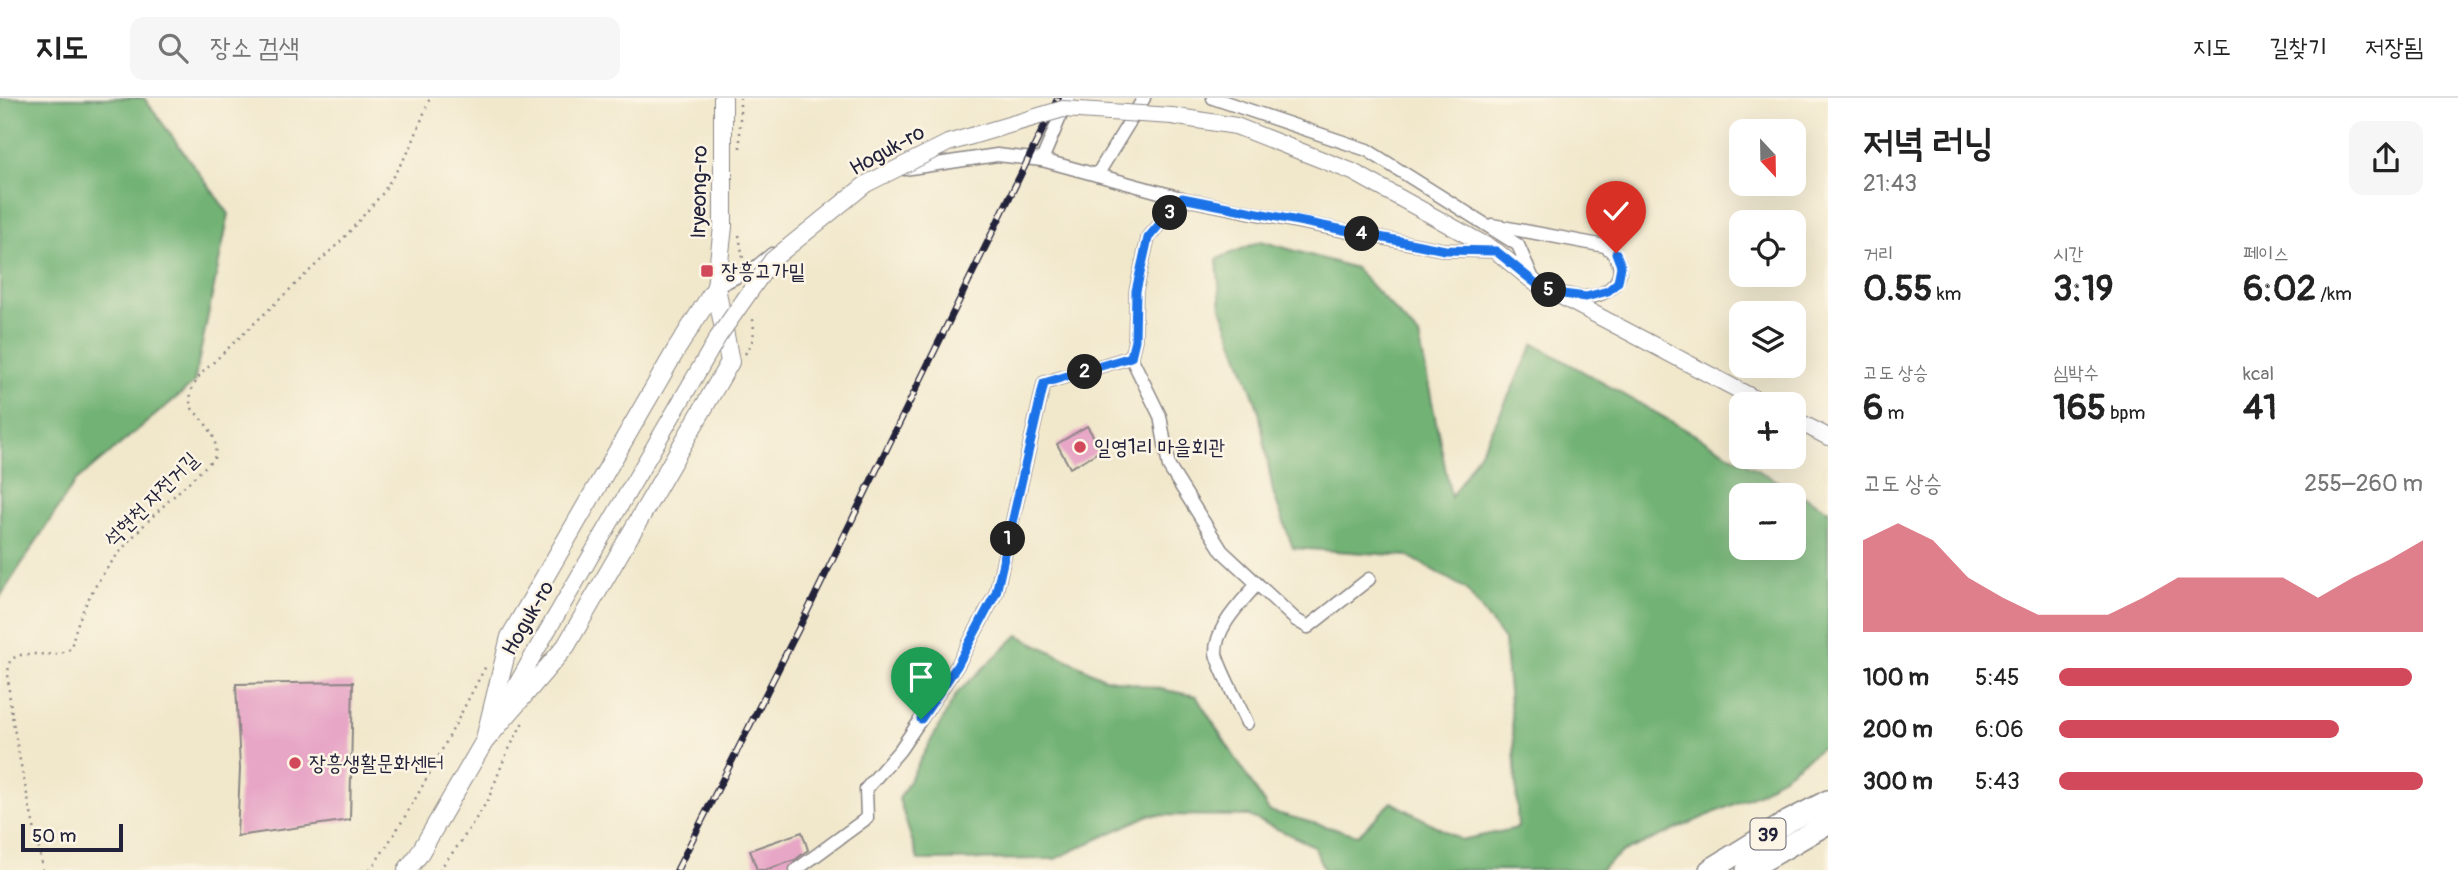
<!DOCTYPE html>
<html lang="ko">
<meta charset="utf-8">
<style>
:root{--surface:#fff;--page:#f6f6f6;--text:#222;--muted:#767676;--line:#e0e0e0;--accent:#d1495b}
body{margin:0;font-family:Pangolin,"Poor Story",sans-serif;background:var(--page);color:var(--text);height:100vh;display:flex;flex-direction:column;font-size:26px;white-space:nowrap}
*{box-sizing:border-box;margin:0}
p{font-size:23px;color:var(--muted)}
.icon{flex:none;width:38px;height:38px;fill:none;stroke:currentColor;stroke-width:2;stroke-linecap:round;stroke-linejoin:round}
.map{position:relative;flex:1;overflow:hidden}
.side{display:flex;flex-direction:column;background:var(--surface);width:630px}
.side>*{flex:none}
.needle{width:46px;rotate:158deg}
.tools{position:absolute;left:1729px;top:21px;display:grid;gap:14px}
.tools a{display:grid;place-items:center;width:77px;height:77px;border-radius:14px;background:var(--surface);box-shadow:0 7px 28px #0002;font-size:35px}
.scale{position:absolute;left:21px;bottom:18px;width:102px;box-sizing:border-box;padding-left:7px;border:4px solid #22223b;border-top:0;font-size:19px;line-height:24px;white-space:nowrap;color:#22223b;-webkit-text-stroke:5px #fcf5e5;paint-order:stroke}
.pin{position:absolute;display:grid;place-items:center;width:60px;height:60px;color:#fff;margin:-72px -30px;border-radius:50% 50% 50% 0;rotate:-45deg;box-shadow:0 0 7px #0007}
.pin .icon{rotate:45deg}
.km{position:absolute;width:35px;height:35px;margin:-18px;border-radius:50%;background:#222;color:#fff;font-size:19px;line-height:35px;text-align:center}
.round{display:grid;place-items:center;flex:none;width:74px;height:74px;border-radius:14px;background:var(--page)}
.headline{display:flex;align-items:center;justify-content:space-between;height:119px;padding:0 35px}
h1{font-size:38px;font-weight:700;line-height:52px}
.metrics{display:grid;grid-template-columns:repeat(3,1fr);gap:10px;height:119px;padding:7px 35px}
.metrics div{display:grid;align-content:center}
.metrics b{font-size:35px;font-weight:700}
.metrics small{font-size:19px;font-weight:400}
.metrics p{font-size:19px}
.chart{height:196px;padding:14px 35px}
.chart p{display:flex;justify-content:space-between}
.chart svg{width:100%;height:126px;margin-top:7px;fill:var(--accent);opacity:.7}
ul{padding:0 35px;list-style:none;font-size:23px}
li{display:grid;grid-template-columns:112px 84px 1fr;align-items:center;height:52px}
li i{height:18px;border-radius:9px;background:var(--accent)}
header{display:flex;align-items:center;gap:42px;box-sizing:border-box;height:98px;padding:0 35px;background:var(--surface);border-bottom:2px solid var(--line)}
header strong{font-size:33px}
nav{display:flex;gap:38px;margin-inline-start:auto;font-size:24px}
.search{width:490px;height:63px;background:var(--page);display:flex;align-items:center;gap:18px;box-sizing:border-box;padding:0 24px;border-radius:14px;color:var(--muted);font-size:26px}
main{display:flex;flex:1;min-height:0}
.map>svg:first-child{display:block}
.forest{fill:#72b274;stroke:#4a6a58;stroke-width:2;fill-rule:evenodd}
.building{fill:#e7a6c6}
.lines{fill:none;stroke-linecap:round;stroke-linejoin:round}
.minor-casing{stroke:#8a8584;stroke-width:15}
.tertiary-casing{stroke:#8a8584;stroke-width:18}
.secondary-casing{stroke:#8a8584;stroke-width:20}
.trunk-casing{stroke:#8a8584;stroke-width:24}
.path{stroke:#8a8584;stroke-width:2.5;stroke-dasharray:2 5;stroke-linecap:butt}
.minor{stroke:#fff;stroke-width:12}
.tertiary{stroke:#fff;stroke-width:16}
.secondary{stroke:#fff;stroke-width:18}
.trunk{stroke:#fff;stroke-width:21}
.rail-casing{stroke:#22223b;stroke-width:7}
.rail{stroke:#fcf5e5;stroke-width:4.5;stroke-dasharray:13;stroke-linecap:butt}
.tertiary-bridge-casing{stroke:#8a8584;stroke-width:18;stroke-linecap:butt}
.tertiary-bridge{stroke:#fff;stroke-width:16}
.route-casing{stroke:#fff;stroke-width:14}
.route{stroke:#1a73e8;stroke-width:9}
.poi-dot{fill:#d1495b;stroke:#fcf5e5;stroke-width:2.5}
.labels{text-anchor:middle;stroke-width:5;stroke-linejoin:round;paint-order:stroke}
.shield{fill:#fcf5e5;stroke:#63616e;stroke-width:2}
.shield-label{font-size:19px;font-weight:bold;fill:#22223b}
.street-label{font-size:21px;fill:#22223b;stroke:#fcf5e5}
.poi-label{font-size:21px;fill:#22223b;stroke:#fcf5e5;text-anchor:start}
</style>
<header>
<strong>지도</strong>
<div class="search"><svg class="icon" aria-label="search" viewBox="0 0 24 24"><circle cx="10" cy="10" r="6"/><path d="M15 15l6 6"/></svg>장소 검색</div>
<nav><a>지도</a><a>길찾기</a><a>저장됨</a></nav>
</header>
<main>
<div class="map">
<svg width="1828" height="772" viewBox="0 0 1828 772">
<rect width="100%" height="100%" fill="#fcf5e5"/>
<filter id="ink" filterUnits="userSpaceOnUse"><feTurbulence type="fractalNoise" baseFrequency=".0143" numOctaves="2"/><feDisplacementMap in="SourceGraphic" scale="14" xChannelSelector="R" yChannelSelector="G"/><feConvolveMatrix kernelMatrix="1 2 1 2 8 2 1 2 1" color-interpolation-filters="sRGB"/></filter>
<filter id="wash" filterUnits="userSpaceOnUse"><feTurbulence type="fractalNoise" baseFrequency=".00686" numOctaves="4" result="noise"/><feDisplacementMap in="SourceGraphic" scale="28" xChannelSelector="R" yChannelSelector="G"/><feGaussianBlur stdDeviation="1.57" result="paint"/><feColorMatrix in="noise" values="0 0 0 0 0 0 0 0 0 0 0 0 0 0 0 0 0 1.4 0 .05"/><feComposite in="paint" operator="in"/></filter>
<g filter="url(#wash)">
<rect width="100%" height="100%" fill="#f1e8cc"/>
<g class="forest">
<polygon points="0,0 144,0 229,116 194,285 75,384 0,499"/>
<path d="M1261 143 1355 170 1419 238 1451 399 1487 342 1534 246 1828 412V645L1760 695 1621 755 1600 772H1324L1314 748 1249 718 1149 717 1055 761 918 762 899 701 957 595 1018 537 1104 580 1196 598 1269 713 1358 737 1392 704 1461 742 1518 730 1514 646 1504 542 1466 491 1408 458 1293 450 1273 394 1259 313 1221 210 1217 161ZM1741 397H1794V450H1741Z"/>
</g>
<g id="blocks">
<g class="building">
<polygon points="1087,328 1102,352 1070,370 1057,346"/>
<polygon points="353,584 350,722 237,738 240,671 236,586"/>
<polygon points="802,734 808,752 795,762 765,772 757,772 750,752"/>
</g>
</g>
</g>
<g filter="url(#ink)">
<use href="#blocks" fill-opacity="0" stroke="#8a8584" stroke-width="2"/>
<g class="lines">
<defs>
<g id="minor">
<polyline points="1068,0 1042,62 1185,101 1283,121 1445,152 1493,153"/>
<polyline points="1213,0 1367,52 1518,147 1533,181"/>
<polyline points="904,71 997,57 1042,62"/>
<polyline points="1097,77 1144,0"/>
<path d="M1492 127 1605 148C1633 168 1618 197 1586 199 1579 200 1571 197 1564 196"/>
<polyline points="716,189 756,169 772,156"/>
<polyline points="1131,259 1135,242 1136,193 1148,140 1182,100"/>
<path d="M1247 625C1241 611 1217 566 1216 555 1215 529 1242 504 1257 486"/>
<polyline points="796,772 867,720 866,691 900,652 957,568 996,495 1044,285 1131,259 1160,318 1169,369 1222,453 1296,522 1308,529 1369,481"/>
</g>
<g id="tertiary">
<polyline points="1172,18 1236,28 1353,74 1496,153 1534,184 1765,306"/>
<polyline points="1794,321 1828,339"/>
<polyline points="497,621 542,542"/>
</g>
<g id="secondary">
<polyline points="485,641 510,539 676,252 716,189"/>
<polyline points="407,772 418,758 484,644 566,548 730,264 716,189 723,129 723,0"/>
</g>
<g id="trunk">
<polyline points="1710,772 1789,723 1828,703"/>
<polyline points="1747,772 1828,725"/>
</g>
</defs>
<use href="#minor" class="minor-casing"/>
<use href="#tertiary" class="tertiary-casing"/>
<use href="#secondary" class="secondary-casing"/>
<use href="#trunk" class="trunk-casing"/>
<g class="path">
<polyline points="740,50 740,0"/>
<polyline points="739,137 743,161"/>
<path d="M745 256C755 243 755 232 752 216"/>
<path d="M43 772C36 732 0 591 10 563 24 548 52 564 71 550 88 467 157 416 214 360 221 338 203 324 190 308L191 292 200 277 343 141 382 96 410 51 430 0"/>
<path d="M370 772C416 708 450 635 487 566"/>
<polyline points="439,772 460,745 488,702 505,659 523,624"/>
</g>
<use href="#minor" class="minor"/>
<use href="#tertiary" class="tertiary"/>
<use href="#secondary" class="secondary"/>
<use href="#trunk" class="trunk"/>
<defs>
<polyline id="rail" points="677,772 808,512 1058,0"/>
</defs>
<use href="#rail" class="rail-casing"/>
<use href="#rail" class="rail"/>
<defs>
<polyline id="tertiary-bridge" points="542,542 718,239 772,162 866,86 948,45 1063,11 1172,18"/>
</defs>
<use href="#tertiary-bridge" class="tertiary-bridge-casing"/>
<use href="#tertiary-bridge" class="tertiary-bridge"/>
</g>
</g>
<g class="lines" filter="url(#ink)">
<defs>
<polyline id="route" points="921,621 957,568 996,495 1044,285 1131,259 1135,242 1136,193 1148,140 1182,100 1445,152 1496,153 1534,184 1555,195 1586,199 1608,193 1618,184 1621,168 1616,155"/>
</defs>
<use href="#route" class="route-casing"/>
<use href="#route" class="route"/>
</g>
<g class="poi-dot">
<rect x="700" y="166" width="14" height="14" rx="3.5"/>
<circle cx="1080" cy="349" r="7"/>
<circle cx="295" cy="665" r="7"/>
</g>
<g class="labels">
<rect class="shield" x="1750.5" y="720.5" width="35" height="31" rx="5"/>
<g class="shield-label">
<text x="1768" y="743">39</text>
</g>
<g class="street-label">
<text transform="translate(887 52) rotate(-29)" y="7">Hoguk-ro</text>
<text transform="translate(699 94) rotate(-89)" y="7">Iryeong-ro</text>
<text transform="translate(151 401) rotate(-45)" y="7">석현천 자전거길</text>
<text transform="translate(528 520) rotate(-60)" y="7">Hoguk-ro</text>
</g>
<g class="poi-label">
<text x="721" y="180">장흥고가밑</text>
<text x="1094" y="356">일영1리 마을회관</text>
<text x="309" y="672">장흥생활문화센터</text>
</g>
</g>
</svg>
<div class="tools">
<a><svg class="needle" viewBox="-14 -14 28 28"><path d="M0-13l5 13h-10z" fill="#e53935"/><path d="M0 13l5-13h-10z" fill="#767676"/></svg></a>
<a><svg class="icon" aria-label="locate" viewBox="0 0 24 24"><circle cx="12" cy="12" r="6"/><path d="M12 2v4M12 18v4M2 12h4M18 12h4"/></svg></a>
<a><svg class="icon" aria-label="layers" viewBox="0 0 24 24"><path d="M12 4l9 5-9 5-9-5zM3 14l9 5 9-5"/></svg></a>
<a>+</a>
<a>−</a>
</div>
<div class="scale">50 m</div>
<div class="pin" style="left:921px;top:621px;background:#1e9e55"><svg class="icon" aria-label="arrive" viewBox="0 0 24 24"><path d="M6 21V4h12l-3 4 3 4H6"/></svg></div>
<div class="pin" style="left:1616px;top:155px;background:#d93025"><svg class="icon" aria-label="check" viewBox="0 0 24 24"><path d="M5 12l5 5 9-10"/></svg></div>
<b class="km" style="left:1008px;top:441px">1</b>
<b class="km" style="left:1085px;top:274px">2</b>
<b class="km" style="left:1170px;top:115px">3</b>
<b class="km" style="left:1362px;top:136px">4</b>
<b class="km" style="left:1549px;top:192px">5</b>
</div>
<section class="side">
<div class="headline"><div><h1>저녁 러닝</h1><p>21:43</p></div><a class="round"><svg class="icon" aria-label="share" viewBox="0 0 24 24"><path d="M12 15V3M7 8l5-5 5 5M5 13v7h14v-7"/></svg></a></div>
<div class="metrics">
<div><p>거리</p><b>0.55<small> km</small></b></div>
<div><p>시간</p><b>3:19</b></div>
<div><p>페이스</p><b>6:02<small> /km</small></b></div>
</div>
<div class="metrics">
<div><p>고도 상승</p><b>6<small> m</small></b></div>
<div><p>심박수</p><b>165<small> bpm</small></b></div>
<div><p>kcal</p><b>41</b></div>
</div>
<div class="chart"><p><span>고도 상승</span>255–260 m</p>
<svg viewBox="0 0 160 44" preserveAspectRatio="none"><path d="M0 44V12L10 6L20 12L30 25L40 32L50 38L60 38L70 38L80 32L90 25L100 25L110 25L120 25L130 32L140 25L150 19L160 12V44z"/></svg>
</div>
<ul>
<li><b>100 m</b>5:45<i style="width:97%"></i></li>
<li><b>200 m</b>6:06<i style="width:77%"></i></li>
<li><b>300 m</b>5:43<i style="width:100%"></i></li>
</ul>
</section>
</main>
